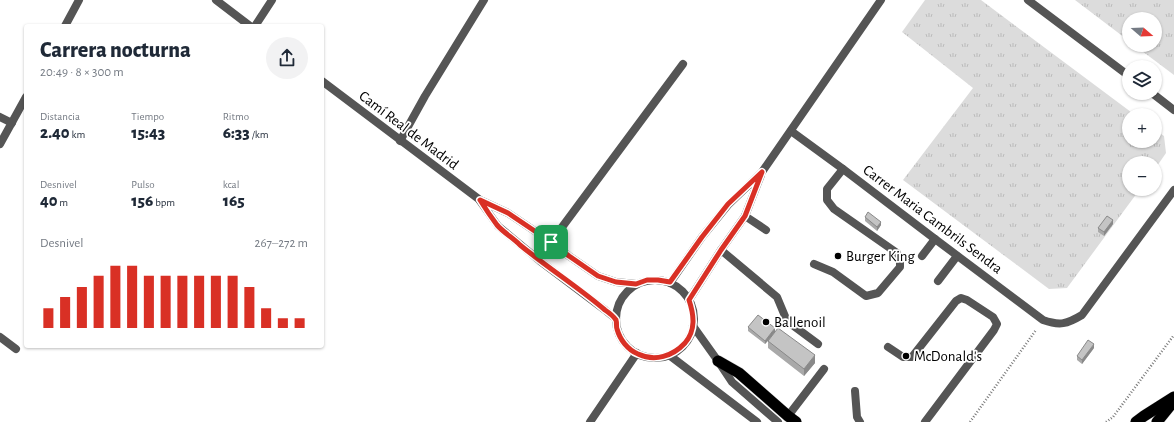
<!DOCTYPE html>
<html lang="es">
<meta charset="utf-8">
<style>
:root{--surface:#fff;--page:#f2f2f3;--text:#1f2937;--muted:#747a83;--accent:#d93025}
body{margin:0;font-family:"Alegreya Sans",sans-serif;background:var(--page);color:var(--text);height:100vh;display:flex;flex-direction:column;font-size:15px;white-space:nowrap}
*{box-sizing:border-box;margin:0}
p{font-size:13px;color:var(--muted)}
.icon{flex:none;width:22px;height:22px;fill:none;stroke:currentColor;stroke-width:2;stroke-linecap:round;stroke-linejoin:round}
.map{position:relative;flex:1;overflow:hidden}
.side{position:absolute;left:24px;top:24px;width:300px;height:324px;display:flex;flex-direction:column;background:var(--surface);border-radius:4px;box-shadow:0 1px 3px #0004}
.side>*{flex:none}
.needle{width:26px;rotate:109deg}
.controls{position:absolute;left:1122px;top:12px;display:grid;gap:8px}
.controls a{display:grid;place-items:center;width:40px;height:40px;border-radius:50%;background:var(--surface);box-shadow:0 1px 3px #0004;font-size:20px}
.pin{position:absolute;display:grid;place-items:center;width:34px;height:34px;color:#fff;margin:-17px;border-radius:8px;box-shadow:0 2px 6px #0006}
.round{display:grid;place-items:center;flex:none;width:42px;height:42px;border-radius:21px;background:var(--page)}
.head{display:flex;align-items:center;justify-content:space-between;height:68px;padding:0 16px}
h1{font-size:22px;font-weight:800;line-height:30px}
.stats{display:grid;grid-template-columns:repeat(3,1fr);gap:6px;height:68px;padding:4px 16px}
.stats div{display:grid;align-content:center}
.stats b{font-size:17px;font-weight:800}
.stats small{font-size:11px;font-weight:400}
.stats p{font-size:11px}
.chart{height:112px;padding:8px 16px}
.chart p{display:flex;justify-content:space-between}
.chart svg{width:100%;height:72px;margin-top:4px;stroke:var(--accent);stroke-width:6}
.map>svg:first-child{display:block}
.grass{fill:url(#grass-tufts)}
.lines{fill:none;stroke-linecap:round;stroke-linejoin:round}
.trunk-casing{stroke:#dbdbdb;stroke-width:12}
.path{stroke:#777;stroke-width:2.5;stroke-dasharray:1 2;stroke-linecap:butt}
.service{stroke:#555;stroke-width:8}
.minor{stroke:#555;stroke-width:8}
.tertiary{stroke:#555;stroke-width:8}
.trunk{stroke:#000;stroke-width:11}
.wall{fill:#a9a9a9}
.shaded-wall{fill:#898989}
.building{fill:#c4c4c4;stroke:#898989}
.route-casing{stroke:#fff;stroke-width:8}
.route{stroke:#d93025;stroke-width:5}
.poi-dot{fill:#000;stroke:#fff;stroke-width:1.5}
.labels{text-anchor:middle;stroke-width:3.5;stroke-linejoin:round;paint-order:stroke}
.street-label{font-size:15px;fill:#000;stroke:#fff}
.poi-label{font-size:15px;fill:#000;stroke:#fff;text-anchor:start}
</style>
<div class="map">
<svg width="1174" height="422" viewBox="0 0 1174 422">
<defs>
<pattern id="grass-tufts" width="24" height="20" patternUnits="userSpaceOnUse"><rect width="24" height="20" fill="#dcdcdc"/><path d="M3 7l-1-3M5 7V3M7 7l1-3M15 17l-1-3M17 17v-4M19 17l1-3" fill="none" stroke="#bbb"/></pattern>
</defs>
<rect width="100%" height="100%" fill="#fff"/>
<g class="grass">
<polygon points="925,0 981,0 1135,115 1129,115 1129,141 1155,141 1155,130 1164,136 1166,153 1155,169 1155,163 1129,163 1129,189 1140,189 1067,288 1049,289 903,180 973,88 902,32"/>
<polygon points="1075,0 1174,0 1174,75 1134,45 1155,45 1155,19 1129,19 1129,41"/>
</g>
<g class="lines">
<defs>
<g id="trunk">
<polyline points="718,361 739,373 788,416 796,422"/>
<polyline points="1136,422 1144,416 1174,397"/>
<polyline points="1157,422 1174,401"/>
</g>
</defs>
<use href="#trunk" class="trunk-casing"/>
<g class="path">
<polyline points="970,422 1036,330"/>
<polyline points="1106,422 1113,417 1174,335"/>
</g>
<g class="service">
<polyline points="255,26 272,0"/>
<polyline points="0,117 12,123"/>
<polyline points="745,216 766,230"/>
<polyline points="721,250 777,297 787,321 818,344"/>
<polyline points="922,256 935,239"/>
<polyline points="814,264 833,272 866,296 878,293 900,267 900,260 897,253 834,209 827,200 827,189 843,169"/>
<polyline points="938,281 957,256"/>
<polyline points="0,337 16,349"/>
<polyline points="888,347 903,357 912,357 956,301 961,298 967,300 993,317 997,324 994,330 925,422"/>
<polyline points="855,391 857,417 860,422"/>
<polyline points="788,416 824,369"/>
</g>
<g class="minor">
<polyline points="1028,0 1129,76"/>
<polyline points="65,26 79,0"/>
<polyline points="1152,93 1174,110"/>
<path d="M791 131 843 169 935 239 1043 320C1060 326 1067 324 1082 315L1174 190"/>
<polyline points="400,141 425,96 484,0"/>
<polyline points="0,144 26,97"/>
<polyline points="551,242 683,64"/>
<polyline points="670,283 702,237 728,205 762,172 881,0"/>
<polyline points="689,300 721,250 745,216 761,175"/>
<polyline points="590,422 637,353"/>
</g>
<g class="tertiary">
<polyline points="216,0 250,26"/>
<polyline points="322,81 480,200 508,213 551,242 569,256 598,276 616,282 636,284"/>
<polyline points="480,201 498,226 540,261 605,310 616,319"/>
<circle cx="655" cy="319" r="39"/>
<polyline points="693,326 718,361 732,382 778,422"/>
<polyline points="669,355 757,422"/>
</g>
<use href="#trunk" class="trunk"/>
</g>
<g class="wall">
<polygon points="865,217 881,225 877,231 865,221"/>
<polygon points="1113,224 1104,236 1098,232 1098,228"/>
<polygon points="748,327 775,332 815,363 804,376 768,348 768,341 765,344 748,331"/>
<polygon points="1094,348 1082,364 1077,360 1077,356"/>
</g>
<g class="shaded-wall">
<polygon points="1113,220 1113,224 1104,236 1104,232"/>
<polygon points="881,222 881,225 877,231 877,227"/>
<polygon points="775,328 775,332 765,344 765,341"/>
<polygon points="1094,344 1094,348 1082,364 1082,360"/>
<polygon points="815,355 815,363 804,376 804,369"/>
</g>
<g class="building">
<polygon points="868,212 881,222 877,227 865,217"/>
<polygon points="1107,216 1113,220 1104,232 1098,228"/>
<polygon points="758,315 775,328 765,341 748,327"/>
<polygon points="778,328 815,355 804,369 768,341"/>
<polygon points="1088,340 1094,344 1082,360 1077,356"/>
</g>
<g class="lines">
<defs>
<path id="route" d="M762 172 745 216 721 250 689 300C694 315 696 330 685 343 673 356 655 362 638 354 628 350 620 340 617 329 616 327 617 323 616 320 614 317 608 312 605 310 578 287 548 268 520 245 513 238 503 232 497 225 491 217 485 208 480 200L508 213 551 242 569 256 598 276 616 282 636 284 647 280H658L670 282 702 237 728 204Z"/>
</defs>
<use href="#route" class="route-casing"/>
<use href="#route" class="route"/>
</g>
<g class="poi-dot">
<circle cx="838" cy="256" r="4"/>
<circle cx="766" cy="322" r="4"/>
<circle cx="906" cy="356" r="4"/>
</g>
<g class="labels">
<g class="street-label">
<text transform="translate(409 130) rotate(37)" y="5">Camí Real de Madrid</text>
<text transform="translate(933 219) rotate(37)" y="5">Carrer Maria Cambrils Sendra</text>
</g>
<g class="poi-label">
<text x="846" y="261">Burger King</text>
<text x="774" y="327">Ballenoil</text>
<text x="914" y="361">McDonald's</text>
</g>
</g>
</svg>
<div class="controls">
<a><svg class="needle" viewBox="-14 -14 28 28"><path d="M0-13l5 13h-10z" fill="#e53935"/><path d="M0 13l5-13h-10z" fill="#747a83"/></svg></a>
<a><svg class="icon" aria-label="layers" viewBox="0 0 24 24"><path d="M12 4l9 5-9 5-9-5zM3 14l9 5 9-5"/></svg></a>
<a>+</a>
<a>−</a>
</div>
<div class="pin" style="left:551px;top:242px;background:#1e9e55"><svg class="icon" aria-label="arrive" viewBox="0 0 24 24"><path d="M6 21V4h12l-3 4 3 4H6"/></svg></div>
<section class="side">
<div class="head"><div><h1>Carrera nocturna</h1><p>20:49 · 8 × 300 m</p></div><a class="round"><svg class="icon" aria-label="share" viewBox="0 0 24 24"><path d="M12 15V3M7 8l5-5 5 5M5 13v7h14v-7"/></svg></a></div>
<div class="stats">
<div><p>Distancia</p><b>2.40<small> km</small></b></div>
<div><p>Tiempo</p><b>15:43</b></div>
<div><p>Ritmo</p><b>6:33<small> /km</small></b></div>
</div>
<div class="stats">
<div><p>Desnivel</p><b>40<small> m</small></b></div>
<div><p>Pulso</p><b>156<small> bpm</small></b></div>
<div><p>kcal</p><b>165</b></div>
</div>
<div class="chart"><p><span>Desnivel</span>267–272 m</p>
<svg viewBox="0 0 160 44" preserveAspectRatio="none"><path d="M5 44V32M15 44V25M25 44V19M35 44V12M45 44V6M55 44V6M65 44V12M75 44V12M85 44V12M95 44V12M105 44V12M115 44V12M125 44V19M135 44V32M145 44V38M155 44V38"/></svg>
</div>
</section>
</div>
